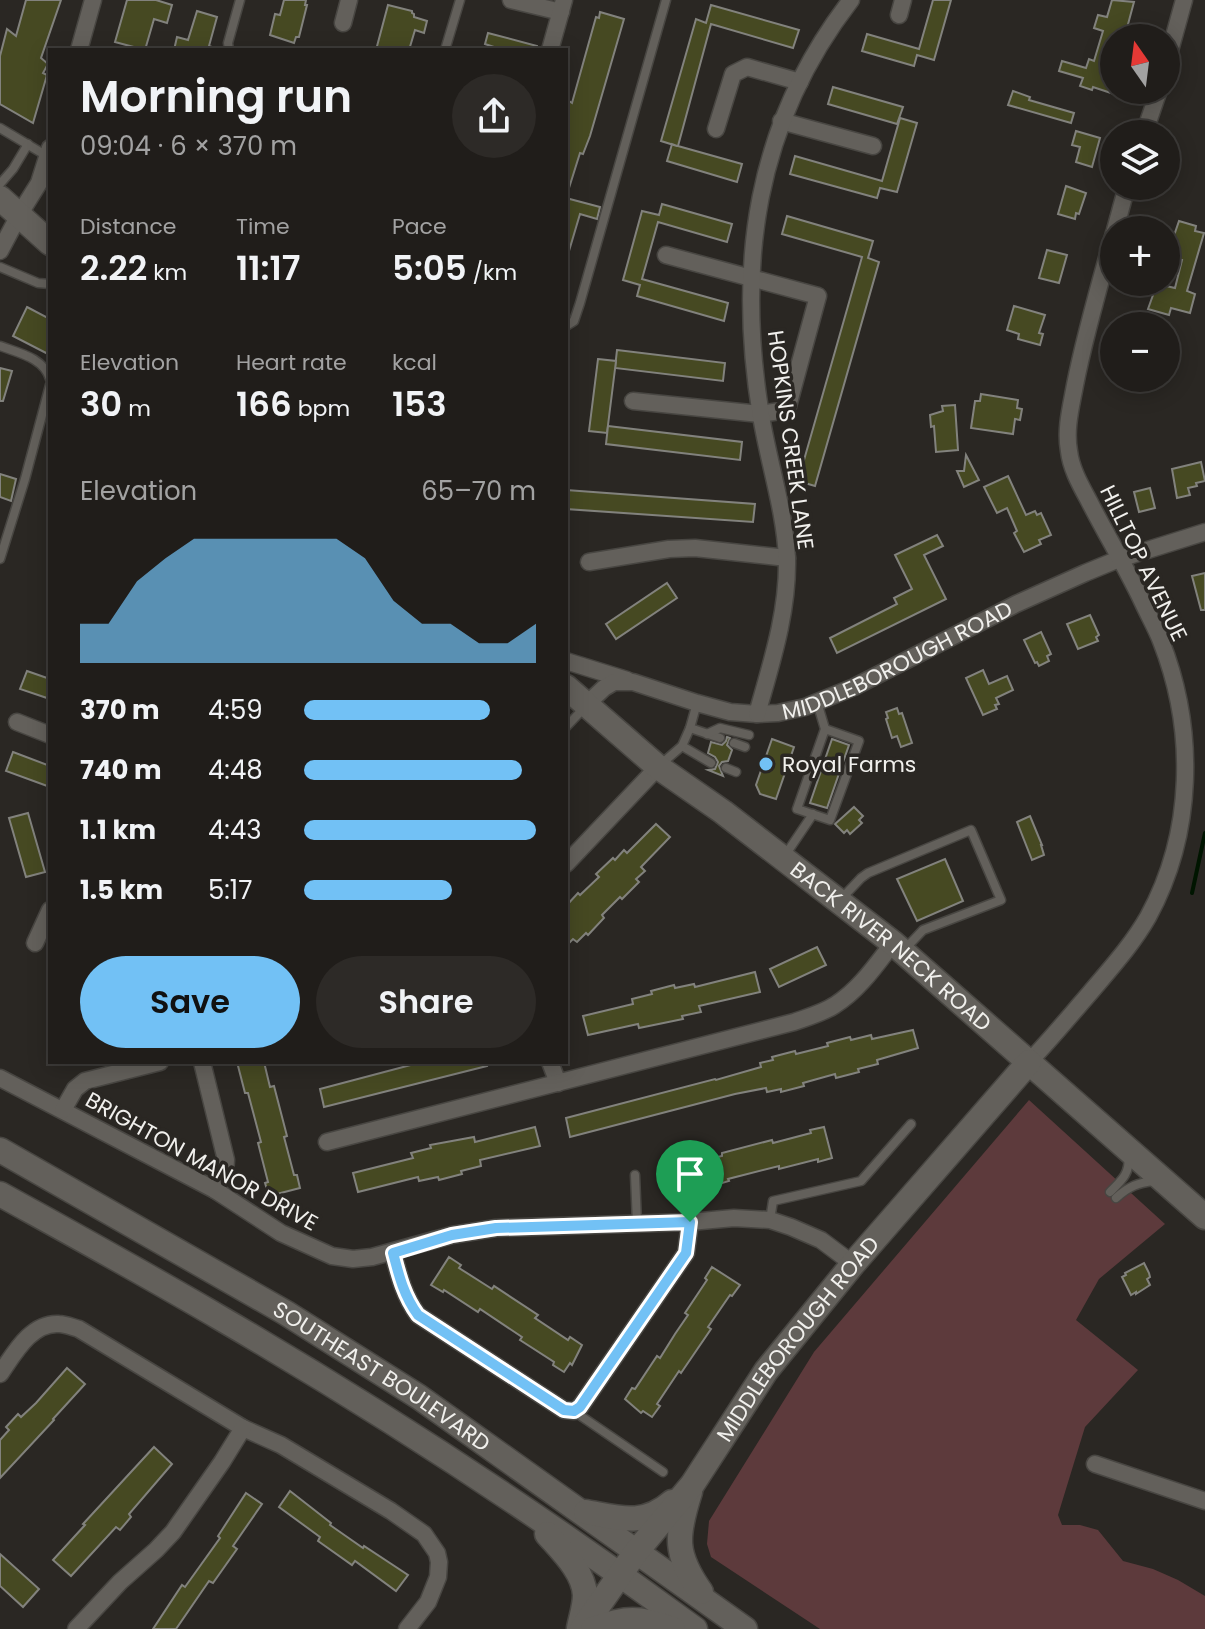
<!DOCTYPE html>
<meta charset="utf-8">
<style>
:root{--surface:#201d1a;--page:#2d2a27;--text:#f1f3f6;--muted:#a2a2a2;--line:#3d3b39;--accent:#72c1f5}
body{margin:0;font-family:Poppins,sans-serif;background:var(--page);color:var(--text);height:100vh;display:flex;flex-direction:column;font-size:30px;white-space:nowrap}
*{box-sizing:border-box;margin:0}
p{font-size:26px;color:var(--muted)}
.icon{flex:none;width:44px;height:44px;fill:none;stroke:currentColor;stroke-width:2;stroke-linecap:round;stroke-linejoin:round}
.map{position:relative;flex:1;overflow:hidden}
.drawer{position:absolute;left:48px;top:48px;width:520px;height:1016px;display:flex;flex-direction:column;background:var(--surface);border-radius:0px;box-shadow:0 4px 20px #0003,0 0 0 2px var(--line)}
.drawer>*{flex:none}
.needle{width:52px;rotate:346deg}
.controls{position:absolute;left:1100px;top:24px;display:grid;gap:16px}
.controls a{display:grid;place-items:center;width:80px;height:80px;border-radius:50%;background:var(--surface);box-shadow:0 4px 20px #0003,0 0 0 2px var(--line);font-size:40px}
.pin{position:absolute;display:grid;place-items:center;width:68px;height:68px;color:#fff;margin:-82px -34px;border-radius:50% 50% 50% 0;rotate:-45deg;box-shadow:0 0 8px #0007}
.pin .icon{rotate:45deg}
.round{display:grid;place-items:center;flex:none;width:84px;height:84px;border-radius:42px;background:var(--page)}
.overview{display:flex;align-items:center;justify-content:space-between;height:136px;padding:0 32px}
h1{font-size:44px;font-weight:600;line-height:60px}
.stats{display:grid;grid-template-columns:repeat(3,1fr);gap:12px;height:136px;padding:8px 32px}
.stats div{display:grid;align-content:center}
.stats b{font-size:34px;font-weight:600}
.stats small{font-size:22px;font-weight:400}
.stats p{font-size:22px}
.chart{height:224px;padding:16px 32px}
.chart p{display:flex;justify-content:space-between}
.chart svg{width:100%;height:144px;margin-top:8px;fill:var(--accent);opacity:.7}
.button{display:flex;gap:16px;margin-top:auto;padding:16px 32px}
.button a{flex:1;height:92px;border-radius:48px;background:var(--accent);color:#111;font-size:32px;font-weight:600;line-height:92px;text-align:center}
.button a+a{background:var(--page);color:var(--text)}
ul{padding:0 32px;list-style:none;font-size:26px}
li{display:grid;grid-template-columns:128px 96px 1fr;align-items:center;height:60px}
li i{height:20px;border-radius:10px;background:var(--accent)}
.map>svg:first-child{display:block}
.green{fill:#5d3a3c}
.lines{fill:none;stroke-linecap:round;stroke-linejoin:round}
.stream{stroke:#001500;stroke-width:4}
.building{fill:#464922;stroke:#82827d;stroke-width:2}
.lane-casing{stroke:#484642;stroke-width:11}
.street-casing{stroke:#484642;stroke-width:19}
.secondary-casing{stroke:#484642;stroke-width:27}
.lane{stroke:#63605b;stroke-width:8}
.street{stroke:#63605b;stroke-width:16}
.secondary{stroke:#63605b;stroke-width:24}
.route-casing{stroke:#fff;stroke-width:16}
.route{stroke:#72c1f5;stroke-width:10}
.poi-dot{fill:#72c1f5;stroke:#2a2723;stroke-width:3}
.labels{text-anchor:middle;stroke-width:7;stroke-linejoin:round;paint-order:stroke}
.street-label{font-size:22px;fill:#f1f0ed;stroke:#2a2723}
.poi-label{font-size:22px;fill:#f1f0ed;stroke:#2a2723;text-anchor:start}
</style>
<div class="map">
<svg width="1205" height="1629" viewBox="0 0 1205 1629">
<rect width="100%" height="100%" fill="#2a2723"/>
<polygon class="green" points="1029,1100 1165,1224 1099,1279 1076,1320 1138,1370 1085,1427 1058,1515 1062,1525 1080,1525 1098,1530 1123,1561 1153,1569 1178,1580 1205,1596 1205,1629 820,1629 711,1557 707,1544 709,1521 814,1352"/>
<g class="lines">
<polyline class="stream" points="1192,893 1205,833"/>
</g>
<g class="building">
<polygon points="26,0 61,0 41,58 48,64 43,73 47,75 33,123 0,104 0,56 7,29 16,36"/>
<polygon points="127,0 156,0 172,5 167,23 154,19 145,50 115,42"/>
<polygon points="284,0 306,0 305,5 307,5 299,37 296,37 294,43 270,35 275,14 280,15"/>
<polygon points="933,0 951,0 934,60 917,55 914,66 862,51 867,34 919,49"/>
<polygon points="1112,0 1134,2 1127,28 1132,29 1129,38 1114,38 1114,94 1093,87 1092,90 1080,86 1083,78 1059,71 1062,61 1086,68 1089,59 1094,61 1103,31 1094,28 1098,15 1107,17"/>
<polygon points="388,5 412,11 412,13 414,14 414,17 427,21 424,33 415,30 409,50 376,50"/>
<polygon points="711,5 799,30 793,48 711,24 678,146 742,164 737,182 667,161 672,144 677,146 661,141 696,19 706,23"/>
<polygon points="197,11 217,17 209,46 212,47 212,50 174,50 177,37 188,40"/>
<polygon points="600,12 624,19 590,136 583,154 580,153 569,188 566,188 566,111 569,101 572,103 596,17 599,18"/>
<polygon points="488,33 537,46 537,50 494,50 494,47 485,44"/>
<polygon points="833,87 903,107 897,124 828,104"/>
<polygon points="1013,91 1030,97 1029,100 1074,113 1071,123 1008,105"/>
<polygon points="900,118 917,123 897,192 880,188 877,198 790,174 795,156 882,181"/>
<polygon points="1076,131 1100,138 1092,167 1076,162 1080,147 1072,145"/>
<polygon points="1066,186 1086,193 1079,214 1076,213 1075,219 1058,214"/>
<polygon points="566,198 600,207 597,219 580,214 569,251 566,250"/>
<polygon points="662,204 732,224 727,242 658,222 642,279 728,303 724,321 637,296 640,285 623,280 642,211 659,215"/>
<polygon points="787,216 873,241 868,258 879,262 815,486 798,481 862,257 782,234"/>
<polygon points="1179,221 1196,226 1195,231 1204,233 1187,291 1195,294 1190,313 1171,308 1169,315 1148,309 1157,284 1175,288 1182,260 1167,256"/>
<polygon points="1047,250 1067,255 1059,283 1039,278"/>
<polygon points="1014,306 1045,315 1039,333 1043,334 1040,345 1018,339 1019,334 1007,330"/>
<polygon points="27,307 50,319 50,355 13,336"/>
<polygon points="617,350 725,363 723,381 615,368"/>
<polygon points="598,359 616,361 607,433 589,431"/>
<polygon points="0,368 12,371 3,401 0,401"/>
<polygon points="981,394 1018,400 1017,408 1022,409 1020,420 1015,419 1013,434 971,428 975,401 980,401"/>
<polygon points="955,405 958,450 936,452 934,426 931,427 930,415 943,411 942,406"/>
<polygon points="608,426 742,442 740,460 606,444"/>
<polygon points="966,455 979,480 964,487 957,471 964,471"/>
<polygon points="1201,462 1205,481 1196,483 1197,486 1188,488 1190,495 1177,498 1172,469"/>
<polygon points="0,474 16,479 11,501 0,497"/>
<polygon points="1008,476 1026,515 1035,511 1037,515 1041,513 1051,535 1039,540 1041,544 1024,552 1014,533 1017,531 1007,508 997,513 984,487"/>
<polygon points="1150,488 1155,508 1139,512 1134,492"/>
<polygon points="566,490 755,504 753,522 566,509"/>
<polygon points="937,535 943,546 924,555 946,599 837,653 830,638 897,604 894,598 912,589 895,555"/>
<polygon points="1205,573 1205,610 1201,610 1192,576"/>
<polygon points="667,583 677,598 616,639 606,624"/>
<polygon points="1090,615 1099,635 1096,637 1098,641 1078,649 1067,624"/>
<polygon points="1041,632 1051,654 1047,656 1049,661 1039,666 1037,662 1035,663 1024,640"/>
<polygon points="983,670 989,684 1007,676 1013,690 996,698 999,704 995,705 997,709 983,715 966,678"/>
<polygon points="27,671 50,679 50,699 20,689"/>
<polygon points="897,708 899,714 902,713 912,743 901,747 897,736 892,738 886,719 888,718 886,712"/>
<polygon points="727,737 730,738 727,745 732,750 728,761 722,762 719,766 723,776 708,770 715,769 718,762 715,757 708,753 711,742 722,745 726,741"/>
<polygon points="772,739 794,747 776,799 760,794 756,785"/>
<polygon points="832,739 849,745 827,808 810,803"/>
<polygon points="13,752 50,766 50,787 6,771"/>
<polygon points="854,807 863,816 859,820 862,823 850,834 847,830 844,833 835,824"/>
<polygon points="28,813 45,872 26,877 9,818"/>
<polygon points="1030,816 1042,845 1041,845 1044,855 1032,860 1017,822"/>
<polygon points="656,824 670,837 641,867 645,871 636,879 639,882 622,899 620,897 602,915 604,918 588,935 586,933 577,942 573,939 566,946 566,906 578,893 580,895 599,877 596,874 613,858 615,860 624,850 627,853"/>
<polygon points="945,859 963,901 917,921 897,879"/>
<polygon points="817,947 826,965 779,987 770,969"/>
<polygon points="755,972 760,992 699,1006 701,1012 682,1016 683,1019 639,1028 638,1024 588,1035 583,1016 633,1004 632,999 652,994 651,991 674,985 675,988 694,984 695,987"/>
<polygon points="913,1030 918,1048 877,1060 878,1064 858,1069 859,1072 836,1078 835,1074 803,1083 804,1086 781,1092 781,1089 767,1092 766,1088 735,1094 570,1137 566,1118 715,1079 716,1080 761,1067 760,1063 773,1060 772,1057 795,1051 796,1054 828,1046 827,1043 850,1037 851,1040 871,1035 872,1039"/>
<polygon points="237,1062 264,1062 270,1087 274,1086 287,1136 284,1137 294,1175 297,1175 300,1188 269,1196 265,1183 268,1182 258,1143 261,1142 248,1093 245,1093"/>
<polygon points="422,1062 486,1062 487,1066 324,1107 320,1089"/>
<polygon points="535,1127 540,1146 480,1160 481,1166 461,1171 462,1174 439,1180 438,1177 419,1181 418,1177 358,1192 353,1173 413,1158 411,1153 431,1148 430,1145 474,1137 475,1142"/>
<polygon points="824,1127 832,1158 818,1162 818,1159 779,1169 779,1166 728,1179 729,1181 692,1192 692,1194 678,1198 670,1166 684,1163 684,1165 722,1156 722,1153 772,1140 773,1143 811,1133 810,1130"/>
<polygon points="449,1257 461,1265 459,1268 492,1289 494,1286 538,1315 535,1318 568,1340 570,1337 582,1345 572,1365 570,1363 564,1372 553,1365 554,1362 520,1340 522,1337 480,1309 478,1312 444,1290 443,1292 431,1285"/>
<polygon points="1144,1263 1149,1273 1150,1277 1147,1279 1150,1285 1136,1294 1136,1292 1131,1295 1122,1277 1126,1275 1125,1273"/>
<polygon points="712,1267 740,1285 732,1296 730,1295 708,1327 711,1329 681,1373 679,1371 657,1404 660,1406 652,1417 643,1411 641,1413 625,1399 632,1388 635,1389 657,1356 660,1358 675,1334 688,1315 685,1313 707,1280 705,1278"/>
<polygon points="67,1368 85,1384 53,1419 54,1420 0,1478 0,1440 9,1430 6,1427 18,1414 21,1417 36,1403"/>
<polygon points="154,1447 172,1464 129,1514 131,1517 120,1530 116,1527 71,1576 53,1560 85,1525 83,1524"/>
<polygon points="290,1491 331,1523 330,1525 363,1548 364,1546 408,1575 396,1591 355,1561 352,1565 318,1541 320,1537 279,1507"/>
<polygon points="246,1493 262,1504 233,1546 237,1549 213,1583 209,1581 176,1629 153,1629 182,1585 185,1587 220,1538 218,1536"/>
<polygon points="0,1554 39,1589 23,1607 0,1586"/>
</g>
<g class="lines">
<defs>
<g id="lane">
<polyline points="229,50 228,43 240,0"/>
<polyline points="445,50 460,0"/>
<polyline points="0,128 47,156"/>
<polyline points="0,184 13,169 28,144"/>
<polyline points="0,267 38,283 50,284"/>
<polyline points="566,326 574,321 580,303 666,0"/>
<path d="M0 346C19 353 44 358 50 379"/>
<polyline points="0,559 25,479 50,385"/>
<polyline points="817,702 825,729 859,741 830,820 797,809 825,729"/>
<polyline points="566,727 584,708"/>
<polyline points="690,728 720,738"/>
<polyline points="707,734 720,728 749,735"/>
<polyline points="734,743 745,747"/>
<polyline points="682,746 711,763"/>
<polyline points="659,766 682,746 690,728 697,703"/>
<polyline points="726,768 736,772"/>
<polyline points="786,854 813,814"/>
<polyline points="842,898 861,878 868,873 971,830 1001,900 923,930 904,950"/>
<polyline points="635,1175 637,1223"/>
<path d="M1110 1192C1120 1182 1131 1173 1128 1157"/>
<path d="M1116 1198C1129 1186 1138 1183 1154 1181"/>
<polyline points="770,1220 773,1201 861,1181 911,1124"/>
<polyline points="575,1412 663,1472"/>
</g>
<g id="street">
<polyline points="511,0 561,12"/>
<polyline points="899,15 903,0"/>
<polyline points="343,23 349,0"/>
<polyline points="79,50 93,0"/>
<polyline points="550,50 564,0"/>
<polyline points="1166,65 1184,0"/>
<polyline points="781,121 873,146"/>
<polyline points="716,129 733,74 747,67 800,82"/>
<polyline points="1144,134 1159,90"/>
<polyline points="1115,230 1127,186"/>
<polyline points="0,251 19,215 39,183 50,148"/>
<polyline points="633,401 760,414 787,410 818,296 666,255"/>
<polyline points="589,562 669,549 695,548 787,558"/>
<polyline points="566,661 627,680"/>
<path id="s1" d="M587 704 604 688 614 682H633L697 703 730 712 757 714 778 713 805 707 854 687 1016 604 1085 573 1119 559 1205 532"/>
<path d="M757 714C771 664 788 613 787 559 785 511 769 464 761 416 736 264 755 124 851 0"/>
<polyline points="17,722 50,735"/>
<polyline points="566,864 658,767"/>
<polyline points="35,943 50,910"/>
<polyline points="202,1062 226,1160 225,1173 215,1190"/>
<polyline points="550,1062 558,1083"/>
<path d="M1029 1062C1050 1040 1069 1017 1089 994 1110 969 1132 945 1148 917 1194 833 1196 730 1161 641 1156 628 1149 616 1143 603 1127 569 1107 536 1089 501 1081 486 1071 469 1069 451 1065 429 1071 407 1075 385 1085 334 1100 283 1114 233"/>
<polyline points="0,1078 215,1190 281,1233 332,1256 353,1259 372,1257 452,1235 496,1228 690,1222 734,1218 770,1220 791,1227 821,1240 853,1264"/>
<polyline points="63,1110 75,1089 85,1081 160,1062"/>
<path d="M327 1142 794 1022C808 1017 823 1013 835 1005 859 990 876 965 893 943"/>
<path d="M393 1253C399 1276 404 1296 418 1315L564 1410 574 1411 580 1407 686 1253 690 1222"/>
<path d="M0 1374C14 1354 31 1322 59 1324 65 1324 72 1327 79 1329L243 1428 281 1445 391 1511 424 1534 437 1553 439 1562 438 1577 428 1602 407 1629"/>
<polyline points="1095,1464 1205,1501"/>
<polyline points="76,1629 120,1582 156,1550 173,1532 222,1462 243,1428"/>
</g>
<g id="secondary">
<polyline points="0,198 50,243"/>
<path id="s2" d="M566 687 658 767 723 812 893 943 1205 1217"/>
<path id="s3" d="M0 1150 286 1313 419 1397 745 1629"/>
<path d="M0 1194C74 1235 149 1276 222 1319 385 1414 543 1517 695 1629"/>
<path d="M690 1492C676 1536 674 1554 701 1592"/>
<path d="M586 1512C619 1518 643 1527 672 1502"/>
<path d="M547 1534C562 1551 584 1572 585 1595 585 1606 581 1618 579 1628"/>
<path id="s4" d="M582 1629 636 1552 692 1485 766 1371 853 1264 1029 1062"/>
<path d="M593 1629C626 1617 639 1617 673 1629"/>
</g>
</defs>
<use href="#lane" class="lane-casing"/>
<use href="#street" class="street-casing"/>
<use href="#secondary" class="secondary-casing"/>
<use href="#lane" class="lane"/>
<use href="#street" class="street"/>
<use href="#secondary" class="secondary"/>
</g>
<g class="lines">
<defs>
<path id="route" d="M690 1222 686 1253 580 1407 574 1411 564 1410 418 1315C404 1296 399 1276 393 1253L452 1235 496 1228Z"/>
</defs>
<use href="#route" class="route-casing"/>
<use href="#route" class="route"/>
</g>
<circle class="poi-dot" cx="766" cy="764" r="8"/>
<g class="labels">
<g class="street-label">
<text transform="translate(791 440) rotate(82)" y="8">HOPKINS CREEK LANE</text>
<text transform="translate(1144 563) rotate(64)" y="8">HILLTOP AVENUE</text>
<text dy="8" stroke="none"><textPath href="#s1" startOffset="334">MIDDLEBOROUGH ROAD</textPath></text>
<text dy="8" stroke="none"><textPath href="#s2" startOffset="416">BACK RIVER NECK ROAD</textPath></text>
<text transform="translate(202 1161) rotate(29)" y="8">BRIGHTON MANOR DRIVE</text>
<text dy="8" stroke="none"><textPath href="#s4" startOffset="362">MIDDLEBOROUGH ROAD</textPath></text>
<text dy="8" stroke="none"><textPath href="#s3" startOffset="444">SOUTHEAST BOULEVARD</textPath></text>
</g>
<g class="poi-label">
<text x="782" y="772">Royal Farms</text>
</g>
</g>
</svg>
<div class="controls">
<a><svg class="needle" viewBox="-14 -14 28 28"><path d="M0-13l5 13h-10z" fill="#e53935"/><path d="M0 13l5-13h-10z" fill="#a2a2a2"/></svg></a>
<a><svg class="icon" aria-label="layers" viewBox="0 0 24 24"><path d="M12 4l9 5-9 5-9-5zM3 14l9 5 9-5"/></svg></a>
<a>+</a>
<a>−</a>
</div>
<div class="pin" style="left:690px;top:1222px;background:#1e9e55"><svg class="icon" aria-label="arrive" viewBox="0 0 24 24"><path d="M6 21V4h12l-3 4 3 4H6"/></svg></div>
<section class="drawer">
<div class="overview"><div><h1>Morning run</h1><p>09:04 · 6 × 370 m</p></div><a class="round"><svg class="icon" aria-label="share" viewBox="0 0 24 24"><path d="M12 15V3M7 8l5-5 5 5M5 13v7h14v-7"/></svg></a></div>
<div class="stats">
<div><p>Distance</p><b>2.22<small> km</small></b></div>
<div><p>Time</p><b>11:17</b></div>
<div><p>Pace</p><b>5:05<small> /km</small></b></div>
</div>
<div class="stats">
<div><p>Elevation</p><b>30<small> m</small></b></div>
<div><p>Heart rate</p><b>166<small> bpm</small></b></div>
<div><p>kcal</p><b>153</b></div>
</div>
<div class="chart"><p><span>Elevation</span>65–70 m</p>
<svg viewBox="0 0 160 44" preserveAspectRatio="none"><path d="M0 44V32L10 32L20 19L30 12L40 6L50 6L60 6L70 6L80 6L90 6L100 12L110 25L120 32L130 32L140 38L150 38L160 32V44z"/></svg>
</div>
<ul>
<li><b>370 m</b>4:59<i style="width:80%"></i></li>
<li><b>740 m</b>4:48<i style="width:94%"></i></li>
<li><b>1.1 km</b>4:43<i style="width:100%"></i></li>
<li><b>1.5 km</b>5:17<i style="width:64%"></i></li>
</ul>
<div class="button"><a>Save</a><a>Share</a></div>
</section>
</div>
